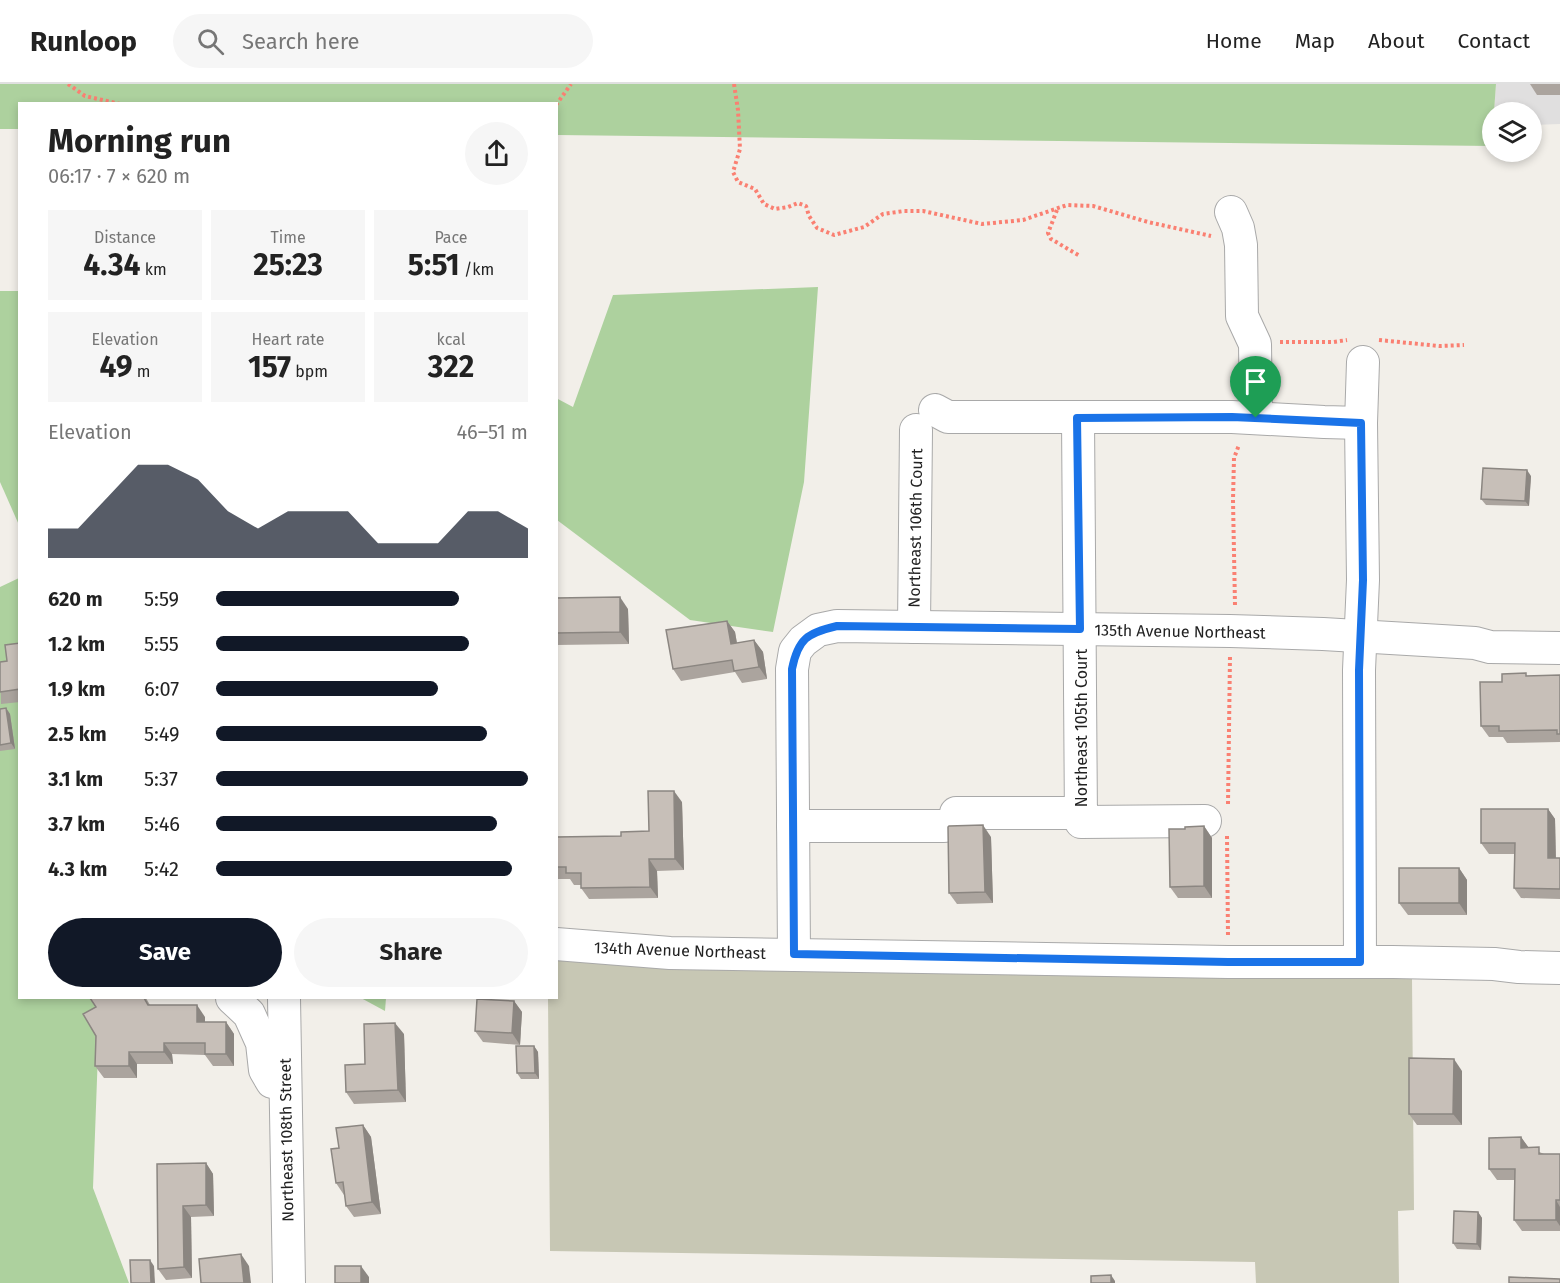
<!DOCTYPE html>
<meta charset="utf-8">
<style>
:root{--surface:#fff;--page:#f6f6f6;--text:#222;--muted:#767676;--line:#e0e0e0;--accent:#111827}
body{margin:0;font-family:"Fira Sans",sans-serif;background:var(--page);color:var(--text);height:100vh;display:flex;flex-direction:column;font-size:22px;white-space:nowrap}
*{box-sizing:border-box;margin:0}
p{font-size:20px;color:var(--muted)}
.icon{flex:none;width:33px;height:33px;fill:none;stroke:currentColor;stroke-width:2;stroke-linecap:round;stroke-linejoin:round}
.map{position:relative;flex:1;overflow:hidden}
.drawer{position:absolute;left:18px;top:18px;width:540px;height:897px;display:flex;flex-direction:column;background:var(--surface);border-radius:0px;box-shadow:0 3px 9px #0003}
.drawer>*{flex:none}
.fabs{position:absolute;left:1482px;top:18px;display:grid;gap:12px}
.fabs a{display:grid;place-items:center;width:60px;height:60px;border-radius:50%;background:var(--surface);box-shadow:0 3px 9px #0003;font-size:30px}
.pin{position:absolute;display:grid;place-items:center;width:51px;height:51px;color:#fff;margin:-62px -26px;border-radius:50% 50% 50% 0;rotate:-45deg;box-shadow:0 0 6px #0007}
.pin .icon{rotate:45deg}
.round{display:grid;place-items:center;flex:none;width:63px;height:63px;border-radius:32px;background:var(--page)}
.summary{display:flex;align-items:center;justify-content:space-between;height:102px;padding:0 30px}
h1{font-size:33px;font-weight:700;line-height:45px}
.figures{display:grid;grid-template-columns:repeat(3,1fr);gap:9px;height:102px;padding:6px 30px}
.figures div{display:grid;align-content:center;border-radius:0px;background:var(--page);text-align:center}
.figures b{font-size:30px;font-weight:700}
.figures small{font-size:16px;font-weight:400}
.figures p{font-size:16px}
.chart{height:168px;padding:12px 30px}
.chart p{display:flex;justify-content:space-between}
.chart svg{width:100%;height:108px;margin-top:6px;fill:var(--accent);opacity:.7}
.action{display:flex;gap:12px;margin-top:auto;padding:12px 30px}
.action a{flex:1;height:69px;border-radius:36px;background:var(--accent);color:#fff;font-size:24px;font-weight:700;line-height:69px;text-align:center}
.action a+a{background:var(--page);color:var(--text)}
ul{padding:0 30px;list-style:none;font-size:20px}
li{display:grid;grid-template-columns:96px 72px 1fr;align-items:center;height:45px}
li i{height:15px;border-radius:8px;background:var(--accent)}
header{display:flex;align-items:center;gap:36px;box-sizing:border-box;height:84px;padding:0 30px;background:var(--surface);border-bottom:2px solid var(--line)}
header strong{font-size:28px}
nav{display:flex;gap:33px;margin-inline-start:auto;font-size:21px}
.search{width:420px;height:54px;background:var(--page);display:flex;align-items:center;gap:15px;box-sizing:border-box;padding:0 21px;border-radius:33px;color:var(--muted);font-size:22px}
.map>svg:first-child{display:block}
.residential{fill:#e0dfdf}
.construction{fill:#c7c7b4}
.forest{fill:#add19e}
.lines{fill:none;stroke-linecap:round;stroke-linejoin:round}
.minor-casing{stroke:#a9a9a9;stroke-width:34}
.path{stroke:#fa8072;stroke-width:4;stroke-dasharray:3 3;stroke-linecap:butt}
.minor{stroke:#fff;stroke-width:32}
.wall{fill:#aba49e}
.shaded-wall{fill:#8b8681}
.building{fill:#c7bfb8;stroke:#8b8681;stroke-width:1.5}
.route-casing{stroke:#fff;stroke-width:12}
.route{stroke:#1a73e8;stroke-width:8}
.labels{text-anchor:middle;stroke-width:4.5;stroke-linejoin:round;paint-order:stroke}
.street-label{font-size:16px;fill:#222;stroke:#fff}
</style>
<header>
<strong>Runloop</strong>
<div class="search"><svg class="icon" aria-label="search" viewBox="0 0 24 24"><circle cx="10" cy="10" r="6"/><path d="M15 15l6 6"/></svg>Search here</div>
<nav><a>Home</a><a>Map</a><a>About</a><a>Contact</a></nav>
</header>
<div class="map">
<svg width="1560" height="1199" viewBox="0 0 1560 1199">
<rect width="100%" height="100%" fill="#f2efe9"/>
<polygon class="residential" points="1496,0 1560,0 1560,40 1532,41 1532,28 1494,28"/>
<polygon class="construction" points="557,875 1412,894 1414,1126 1398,1127 1399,1199 1256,1199 1255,1178 550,1167 548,914 556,914"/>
<g class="forest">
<polygon points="0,0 1496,0 1494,28 1492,28 1492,62 557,51 556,20 20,20 19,45 0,45"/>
<polygon points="818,203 804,398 773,548 690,536 557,436 556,314 573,323 613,211"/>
<polygon points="0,207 19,207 19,441 0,398"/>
<polygon points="19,494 20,914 100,914 93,1104 129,1199 0,1199 0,503"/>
<polygon points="361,914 386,914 385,927"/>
</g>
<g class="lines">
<defs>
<g id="minor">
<polyline points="1231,128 1238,144 1241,161 1242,232 1255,260 1256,334"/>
<polyline points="935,326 948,333 1232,333 1324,338 1361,339"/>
<polyline points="1078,334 1081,738 1205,737"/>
<polyline points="914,543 916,346"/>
<polyline points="956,729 1082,729"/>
<polyline points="793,742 944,742"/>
<polyline points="556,860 670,869 1228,878 1393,878 1494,880 1519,883 1560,884"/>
<polyline points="794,871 792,585 795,567 803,557 818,546 837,542 1230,547 1323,550 1475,559 1490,563 1560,564"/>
<polyline points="1360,877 1359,586 1363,496 1361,339 1363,278"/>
<polyline points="232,914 249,930 262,959 265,986 272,998 285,1000"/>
<polyline points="284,914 289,1199"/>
</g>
</defs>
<use href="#minor" class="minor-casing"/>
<g class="path">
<polyline points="68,0 85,12 120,20"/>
<polyline points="734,0 738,26 740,65 733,88 738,98 755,105 764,120 775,125 788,123 798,119 806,122 809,132 817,144 834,151 864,143 883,130 904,127 923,127 982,140 1023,136 1067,121 1093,122 1148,138 1211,152"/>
<polyline points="556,21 571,0"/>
<polyline points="1057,126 1048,149 1051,155 1080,172"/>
<polyline points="1379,256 1439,262 1464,261"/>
<polyline points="1280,258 1334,258 1347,256"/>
<polyline points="1235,521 1233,416 1234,374 1239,361"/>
<polyline points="1228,720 1230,572"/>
<polyline points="1227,752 1228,852"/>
</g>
<use href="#minor" class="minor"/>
</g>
<g class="wall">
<polygon points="1530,0 1560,0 1560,11 1537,11"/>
<polygon points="1531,392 1529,422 1486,421 1481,415"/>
<polygon points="556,514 628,525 629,560 556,561"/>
<polygon points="727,537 735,548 737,559 754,556 763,568 767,595 742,599 735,588 681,597 673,585"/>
<polygon points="20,559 20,618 1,620 0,578 7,577"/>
<polygon points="1560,591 1560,658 1507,659 1503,653 1489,653 1481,642 1502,598 1527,592"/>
<polygon points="6,624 10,630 15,665 0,667 0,625"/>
<polygon points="682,718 684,786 657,787 658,814 589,815 581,804 581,801 574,801 570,795 556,795 556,753 621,752 649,747"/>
<polygon points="1548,725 1555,735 1556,774 1560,774 1560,815 1521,814 1514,804 1514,770 1489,770 1481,759"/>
<polygon points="1204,742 1212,754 1212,814 1178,814 1170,803 1185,745"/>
<polygon points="991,753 993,819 957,820 949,809"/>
<polygon points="1459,784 1467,796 1467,831 1408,831 1399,819"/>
<polygon points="90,914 146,914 150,921 205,933 205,938 226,938 234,950 234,982 213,982 205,971 172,970 173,980 137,980 137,994 104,994 95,982 96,923"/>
<polygon points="514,917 522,928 520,961 483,958 475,947"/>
<polygon points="404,950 406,1018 354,1020 346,1008 365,980"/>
<polygon points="534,962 538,968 539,995 521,995 517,989"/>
<polygon points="1462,987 1462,1041 1417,1041 1409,1030"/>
<polygon points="363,1041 371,1053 381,1130 354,1133 346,1122 345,1110 344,1111 336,1099 339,1064"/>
<polygon points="1521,1053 1528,1063 1544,1070 1560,1070 1560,1147 1522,1147 1514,1136 1515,1096 1497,1096 1489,1085"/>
<polygon points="206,1079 213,1090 214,1132 191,1133 192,1194 166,1196 158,1185 157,1080"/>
<polygon points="1478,1128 1482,1134 1481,1166 1457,1165 1453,1159"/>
</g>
<g class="shaded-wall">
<polygon points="1527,386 1531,392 1529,422 1525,417"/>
<polygon points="620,513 628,525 629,560 620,548"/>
<polygon points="727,537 735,548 739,572 731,560"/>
<polygon points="754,556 763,568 767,595 759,583"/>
<polygon points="6,624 10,630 15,665 11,659"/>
<polygon points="674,707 682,718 684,786 675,775"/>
<polygon points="1548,725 1555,735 1556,785 1548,774"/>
<polygon points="983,741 991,753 993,819 985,808"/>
<polygon points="1204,742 1212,754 1212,814 1204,802"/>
<polygon points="649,775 657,787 658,814 650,803"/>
<polygon points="1459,784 1467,796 1467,831 1459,819"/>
<polygon points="514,917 522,928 520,961 512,949"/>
<polygon points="197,921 205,933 205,950 197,938"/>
<polygon points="226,938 234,950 234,982 226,970"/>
<polygon points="395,939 404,950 406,1018 398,1006"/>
<polygon points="164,959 172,970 173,980 164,968"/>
<polygon points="534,962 538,968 539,995 535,989"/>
<polygon points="129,968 137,980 137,994 129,982"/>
<polygon points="1454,975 1462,987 1462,1041 1453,1030"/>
<polygon points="363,1041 371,1053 381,1130 372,1118"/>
<polygon points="1521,1053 1529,1064 1521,1064"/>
<polygon points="206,1079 213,1090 214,1132 206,1121"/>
<polygon points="1556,1116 1560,1123 1560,1142 1556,1136"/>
<polygon points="183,1122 191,1133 192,1194 184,1183"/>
<polygon points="1478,1128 1482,1134 1481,1166 1477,1160"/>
<polygon points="241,1170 249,1182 251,1199 244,1199"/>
<polygon points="150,1176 154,1182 155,1199 151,1199"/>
<polygon points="361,1182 369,1193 369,1199 361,1199"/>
<polygon points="1111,1191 1115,1197 1115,1199 1111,1199"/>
</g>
<g class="building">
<polygon points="1483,384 1527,386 1525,417 1481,415"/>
<polygon points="620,513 620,548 556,549 556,514"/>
<polygon points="727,537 731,560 754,556 759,583 734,587 732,576 673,585 666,546"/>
<polygon points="20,559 20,605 0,608 0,578 7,577 5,561"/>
<polygon points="1526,589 1526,592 1560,591 1560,650 1557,650 1557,646 1499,647 1499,642 1481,642 1480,598 1502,598 1502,590"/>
<polygon points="6,624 11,659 0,661 0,625"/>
<polygon points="648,707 674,707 675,775 649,775 650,803 581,804 581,789 566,789 566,783 556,783 556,753 621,752 621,748 649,747"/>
<polygon points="1481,725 1548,725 1548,774 1560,774 1560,805 1514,804 1515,759 1481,759"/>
<polygon points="983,741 985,808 949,809 948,743 949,742"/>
<polygon points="1204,742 1204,802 1170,803 1169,745 1185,745 1185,743"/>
<rect x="1399" y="784" width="60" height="35"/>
<polygon points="90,914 144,914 148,921 197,921 197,938 226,938 226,970 205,970 205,959 164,959 164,968 129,968 129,982 95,982 96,952 83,930 96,923"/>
<polygon points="477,915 514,917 512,949 475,947"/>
<polygon points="395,939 398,1006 346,1008 345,981 365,980 364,940"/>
<polygon points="516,962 534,962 535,989 517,989"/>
<polygon points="1409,974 1454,975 1453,1030 1409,1030"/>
<polygon points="363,1041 372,1118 346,1122 343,1098 336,1099 331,1065 339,1064 336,1044"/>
<polygon points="1521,1053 1521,1064 1539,1063 1539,1070 1560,1070 1560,1116 1556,1116 1556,1136 1514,1136 1515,1085 1489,1085 1489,1054"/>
<polygon points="206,1079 206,1121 183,1122 184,1183 158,1185 157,1080"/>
<polygon points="1454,1127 1478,1128 1477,1160 1453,1159"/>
<polygon points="241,1170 244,1199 201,1199 199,1175"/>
<polygon points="130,1176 150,1176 151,1199 131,1199"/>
<rect x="335" y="1182" width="26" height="17"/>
<polygon points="1111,1191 1111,1199 1091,1199 1091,1192"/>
<polygon points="1509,1193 1560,1195 1560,1199 1509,1199"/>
</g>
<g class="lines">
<defs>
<path id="route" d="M1232 333 1361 339 1363 496 1359 586 1360 878H1228L794 870 792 585C798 555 807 549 837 542L1080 545 1077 334Z"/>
</defs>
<use href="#route" class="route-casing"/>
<use href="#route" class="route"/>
</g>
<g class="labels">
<g class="street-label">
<text transform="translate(915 444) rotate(-89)" y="6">Northeast 106th Court</text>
<text transform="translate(1180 547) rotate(1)" y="6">135th Avenue Northeast</text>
<text transform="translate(1081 644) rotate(-90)" y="6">Northeast 105th Court</text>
<text transform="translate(680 866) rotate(2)" y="6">134th Avenue Northeast</text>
<text transform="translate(286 1056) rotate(-91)" y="6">Northeast 108th Street</text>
</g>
</g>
</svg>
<div class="fabs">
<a><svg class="icon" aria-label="layers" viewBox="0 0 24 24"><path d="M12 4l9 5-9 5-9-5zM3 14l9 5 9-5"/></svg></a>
</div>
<div class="pin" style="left:1256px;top:334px;background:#1e9e55"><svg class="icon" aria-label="arrive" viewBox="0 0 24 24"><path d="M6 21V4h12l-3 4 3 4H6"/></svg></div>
<section class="drawer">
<div class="summary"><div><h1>Morning run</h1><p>06:17 · 7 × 620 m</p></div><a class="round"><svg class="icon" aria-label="share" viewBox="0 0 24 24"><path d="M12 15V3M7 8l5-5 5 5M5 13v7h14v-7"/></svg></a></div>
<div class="figures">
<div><p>Distance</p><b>4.34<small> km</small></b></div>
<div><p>Time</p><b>25:23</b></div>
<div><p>Pace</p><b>5:51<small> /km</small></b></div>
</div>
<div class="figures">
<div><p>Elevation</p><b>49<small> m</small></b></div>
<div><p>Heart rate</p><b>157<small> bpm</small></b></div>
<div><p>kcal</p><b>322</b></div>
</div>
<div class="chart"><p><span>Elevation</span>46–51 m</p>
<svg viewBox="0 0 160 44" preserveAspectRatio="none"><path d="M0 44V32L10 32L20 19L30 6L40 6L50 12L60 25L70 32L80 25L90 25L100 25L110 38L120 38L130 38L140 25L150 25L160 32V44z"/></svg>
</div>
<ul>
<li><b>620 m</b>5:59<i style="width:78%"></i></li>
<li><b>1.2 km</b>5:55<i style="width:81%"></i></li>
<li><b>1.9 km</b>6:07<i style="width:71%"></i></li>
<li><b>2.5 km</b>5:49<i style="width:87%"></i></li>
<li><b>3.1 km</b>5:37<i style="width:100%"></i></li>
<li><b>3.7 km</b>5:46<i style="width:90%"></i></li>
<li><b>4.3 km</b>5:42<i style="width:95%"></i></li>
</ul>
<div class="action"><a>Save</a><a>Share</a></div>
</section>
</div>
